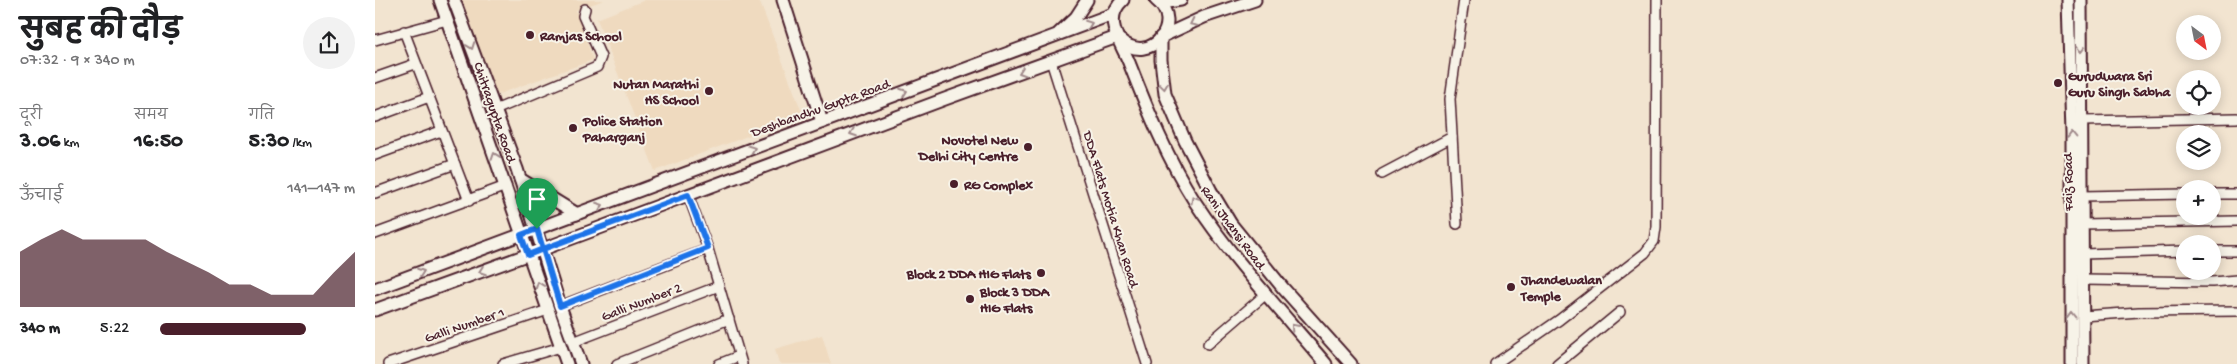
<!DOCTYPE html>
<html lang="hi">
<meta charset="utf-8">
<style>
:root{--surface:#fff;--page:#f2f2f2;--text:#202124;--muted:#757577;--accent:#4a1f2b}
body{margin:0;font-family:"Gochi Hand","Playpen Sans Deva",sans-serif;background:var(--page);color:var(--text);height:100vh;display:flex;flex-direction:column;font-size:19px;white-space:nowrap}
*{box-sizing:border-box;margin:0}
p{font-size:16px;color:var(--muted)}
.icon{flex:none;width:28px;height:28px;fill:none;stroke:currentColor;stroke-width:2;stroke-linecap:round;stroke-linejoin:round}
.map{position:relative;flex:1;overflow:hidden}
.drawer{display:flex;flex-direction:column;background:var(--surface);width:375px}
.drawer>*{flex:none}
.needle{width:32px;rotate:148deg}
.buttons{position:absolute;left:1801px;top:15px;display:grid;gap:10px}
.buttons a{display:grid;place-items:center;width:45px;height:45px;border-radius:50%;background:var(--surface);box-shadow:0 2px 12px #0003;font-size:25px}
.pin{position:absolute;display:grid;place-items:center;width:42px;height:42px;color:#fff;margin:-51px -21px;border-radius:50% 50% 50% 0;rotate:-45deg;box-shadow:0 0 5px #0007}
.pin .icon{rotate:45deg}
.round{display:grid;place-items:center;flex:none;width:52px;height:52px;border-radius:26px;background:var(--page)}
.head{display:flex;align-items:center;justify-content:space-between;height:85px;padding:0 20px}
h1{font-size:28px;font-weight:700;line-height:38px}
.metrics{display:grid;grid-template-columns:repeat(3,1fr);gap:8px;height:85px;padding:5px 20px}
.metrics div{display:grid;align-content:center}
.metrics b{font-size:21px;font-weight:700}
.metrics small{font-size:14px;font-weight:400}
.metrics p{font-size:14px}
.chart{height:140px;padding:10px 20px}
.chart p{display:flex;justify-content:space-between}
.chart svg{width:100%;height:90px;margin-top:5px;fill:var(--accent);opacity:.7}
ul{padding:0 20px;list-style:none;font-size:16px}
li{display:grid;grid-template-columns:80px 60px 1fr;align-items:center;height:38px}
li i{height:12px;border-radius:6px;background:var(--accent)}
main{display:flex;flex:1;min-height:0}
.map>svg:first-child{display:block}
.built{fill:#efdabf}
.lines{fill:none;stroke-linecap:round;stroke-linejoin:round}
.street-casing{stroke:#4a1f2b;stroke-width:12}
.secondary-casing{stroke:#4a1f2b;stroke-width:15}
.street{stroke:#f7f3e8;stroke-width:9}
.secondary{stroke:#f7f3e8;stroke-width:11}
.oneway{stroke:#a0898a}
.route-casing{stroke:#fff;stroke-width:10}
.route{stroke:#1a73e8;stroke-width:6}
.poi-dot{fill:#4a1f2b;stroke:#f7f3e8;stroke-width:2}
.labels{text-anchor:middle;stroke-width:4;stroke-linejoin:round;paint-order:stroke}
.poi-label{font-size:14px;font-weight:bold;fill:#4a1f2b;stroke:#f7f3e8;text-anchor:start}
.street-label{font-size:14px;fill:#4a1f2b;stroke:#f7f3e8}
</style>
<main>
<section class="drawer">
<div class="head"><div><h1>सुबह की दौड़</h1><p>07:32 · 9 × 340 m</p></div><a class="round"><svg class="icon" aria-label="share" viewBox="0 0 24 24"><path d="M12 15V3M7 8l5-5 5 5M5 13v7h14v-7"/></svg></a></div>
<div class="metrics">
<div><p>दूरी</p><b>3.06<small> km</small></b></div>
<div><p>समय</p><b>16:50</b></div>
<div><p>गति</p><b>5:30<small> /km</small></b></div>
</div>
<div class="chart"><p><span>ऊँचाई</span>141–147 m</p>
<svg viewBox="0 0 160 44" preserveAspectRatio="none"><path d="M0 44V17L10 11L20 6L30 11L40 11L50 11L60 11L70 17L80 22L90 27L100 33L110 33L120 38L130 38L140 38L150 27L160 17V44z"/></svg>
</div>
<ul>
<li><b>340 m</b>5:22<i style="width:75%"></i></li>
</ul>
</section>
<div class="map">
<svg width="1862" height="364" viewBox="0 0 1862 364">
<rect width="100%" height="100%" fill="#f2e4d0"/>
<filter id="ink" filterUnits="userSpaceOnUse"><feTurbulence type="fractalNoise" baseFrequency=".02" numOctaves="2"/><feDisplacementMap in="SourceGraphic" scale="10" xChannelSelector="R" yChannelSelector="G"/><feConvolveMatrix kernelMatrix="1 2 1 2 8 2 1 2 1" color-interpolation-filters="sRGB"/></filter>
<g filter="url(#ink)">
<g class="built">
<polygon points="87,0 229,0 201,10 218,60 121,95"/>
<polygon points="270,0 384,0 428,115 280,171 222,19"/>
<polygon points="447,335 456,364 404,364 400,349"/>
</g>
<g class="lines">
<defs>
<g id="street">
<polyline points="29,31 94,201"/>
<polyline points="0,40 72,20"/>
<polyline points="676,61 772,364"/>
<polyline points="0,78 40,64"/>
<polyline points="120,110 222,67 226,57 208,16 210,9"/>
<polyline points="0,117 54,97"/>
<polyline points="1707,121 1862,118"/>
<polyline points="0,155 66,131"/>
<polyline points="1007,174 1077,137"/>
<polyline points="0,193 80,164"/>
<polyline points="1838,194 1862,194"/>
<polyline points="313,195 333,249 367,364"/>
<polyline points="1707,196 1810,194"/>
<polyline points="1082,224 1075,99 1089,0"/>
<polyline points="1707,224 1862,221"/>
<polyline points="0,234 131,186"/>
<polyline points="1838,251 1862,251"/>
<polyline points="1707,254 1810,251"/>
<polyline points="1708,280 1837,282 1862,280"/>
<polyline points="185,306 333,249"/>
<polyline points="1708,316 1764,312 1862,311"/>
<polyline points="198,342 344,286"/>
<polyline points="833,344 891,294"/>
<polyline points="13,364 173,310"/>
<polyline points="128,364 186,347"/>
<polyline points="242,364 354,319"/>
<polyline points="344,364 364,356"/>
<polyline points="1120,364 1184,320 1270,253 1279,241 1281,227 1282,0"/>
<polyline points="1182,364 1245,312"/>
</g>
<g id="secondary">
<polyline points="65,0 192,364"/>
<polyline points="79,0 142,169 185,306 206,364"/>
<polyline points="408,0 447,122"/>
<path d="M748 0C726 20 747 43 755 65 773 111 793 160 820 202 858 260 906 311 951 364"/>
<polyline points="1693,0 1697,134 1697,364"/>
<polyline points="1706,0 1708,364"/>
<polyline points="785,3 806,0"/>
<polyline points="684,33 701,17 712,0"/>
<polyline points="786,37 786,60 790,94 810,141 836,191 856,224 908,288 976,364"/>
<polyline points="786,37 829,17 880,0"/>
<path d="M745 40C776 67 810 22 781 0"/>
<polyline points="145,179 202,214"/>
<polyline points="0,289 738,14"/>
<polyline points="0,310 168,249 570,99 742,37"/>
</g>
</defs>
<use href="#street" class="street-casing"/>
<use href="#secondary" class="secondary-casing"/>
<use href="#street" class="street"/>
<use href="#secondary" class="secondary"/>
</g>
<defs><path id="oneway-chevron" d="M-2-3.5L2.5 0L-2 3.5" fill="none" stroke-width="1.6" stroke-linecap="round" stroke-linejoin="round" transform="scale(1.25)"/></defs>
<g class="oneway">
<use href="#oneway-chevron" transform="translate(818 23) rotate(154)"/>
<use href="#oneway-chevron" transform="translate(714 24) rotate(-21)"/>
<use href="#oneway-chevron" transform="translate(96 46) rotate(70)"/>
<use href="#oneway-chevron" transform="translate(1706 49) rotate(90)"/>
<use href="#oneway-chevron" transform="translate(647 72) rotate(161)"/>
<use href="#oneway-chevron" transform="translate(789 86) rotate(82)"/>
<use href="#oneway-chevron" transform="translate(529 92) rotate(-20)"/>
<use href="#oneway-chevron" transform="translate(478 133) rotate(160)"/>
<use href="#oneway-chevron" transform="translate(1697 135) rotate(-91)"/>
<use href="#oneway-chevron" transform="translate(377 149) rotate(-21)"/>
<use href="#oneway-chevron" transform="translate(120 156) rotate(-109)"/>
<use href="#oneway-chevron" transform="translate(819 199) rotate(-121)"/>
<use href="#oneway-chevron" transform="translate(225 206) rotate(-21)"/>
<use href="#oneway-chevron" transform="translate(107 271) rotate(160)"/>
<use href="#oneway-chevron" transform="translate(46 272) rotate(-20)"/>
<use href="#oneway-chevron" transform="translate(164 285) rotate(-110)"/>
<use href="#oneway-chevron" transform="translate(1696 315) rotate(-91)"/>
<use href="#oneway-chevron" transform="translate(919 327) rotate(-131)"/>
</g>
</g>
<g class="lines" filter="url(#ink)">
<defs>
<polyline id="route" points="162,229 146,235 153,255 168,249 313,195 333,248 185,306 162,229"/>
</defs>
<use href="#route" class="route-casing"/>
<use href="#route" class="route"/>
</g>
<g class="poi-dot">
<circle cx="155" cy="35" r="5"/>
<circle cx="1683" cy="83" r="5"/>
<circle cx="334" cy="91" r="5"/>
<circle cx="198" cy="128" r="5"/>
<circle cx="653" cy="147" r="5"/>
<circle cx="579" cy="184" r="5"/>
<circle cx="666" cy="273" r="5"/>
<circle cx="1136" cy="287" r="5"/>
<circle cx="595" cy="299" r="5"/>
</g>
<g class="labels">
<g class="poi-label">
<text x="165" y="40">Ramjas School</text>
<text x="1693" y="80">Gurudwara Sri<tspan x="1693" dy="16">Guru Singh Sabha</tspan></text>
<text x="324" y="88" text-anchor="end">Nutan Marathi<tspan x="324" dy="16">HS School</tspan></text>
<text x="208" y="125">Police Station<tspan x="208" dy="16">Paharganj</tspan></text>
<text x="643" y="144" text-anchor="end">Novotel New<tspan x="643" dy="16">Delhi City Centre</tspan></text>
<text x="589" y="189">RG Complex</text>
<text x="656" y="278" text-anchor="end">Block 2 DDA HIG Flats</text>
<text x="1146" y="284">Jhandewalan<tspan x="1146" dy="16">Temple</tspan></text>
<text x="605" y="296">Block 3 DDA<tspan x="605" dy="16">HIG Flats</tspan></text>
</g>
<g class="street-label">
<text transform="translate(445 107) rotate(-20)" y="5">Deshbandhu Gupta Road</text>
<text transform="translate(121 112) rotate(71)" y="5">Chitragupta Road</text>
<text transform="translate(1692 182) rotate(-90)" y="5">Faiz Road</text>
<text transform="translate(737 209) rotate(73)" y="5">DDA Flats Motia Khan Road</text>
<text transform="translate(859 227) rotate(54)" y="5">Rani Jhansi Road</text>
<text transform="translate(266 301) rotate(-21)" y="5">Galli Number 2</text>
<text transform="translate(89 324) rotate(-19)" y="5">Galli Number 1</text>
</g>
</g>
</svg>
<div class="buttons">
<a><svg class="needle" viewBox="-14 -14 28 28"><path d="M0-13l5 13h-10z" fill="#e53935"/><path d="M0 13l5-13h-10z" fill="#757577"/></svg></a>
<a><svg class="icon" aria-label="locate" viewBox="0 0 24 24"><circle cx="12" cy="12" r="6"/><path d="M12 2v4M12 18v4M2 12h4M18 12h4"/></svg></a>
<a><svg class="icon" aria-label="layers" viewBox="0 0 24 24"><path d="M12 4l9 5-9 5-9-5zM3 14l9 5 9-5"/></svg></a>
<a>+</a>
<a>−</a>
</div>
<div class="pin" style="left:162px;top:229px;background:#1e9e55"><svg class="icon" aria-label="arrive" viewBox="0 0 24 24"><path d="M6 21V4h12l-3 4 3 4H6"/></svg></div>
</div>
</main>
